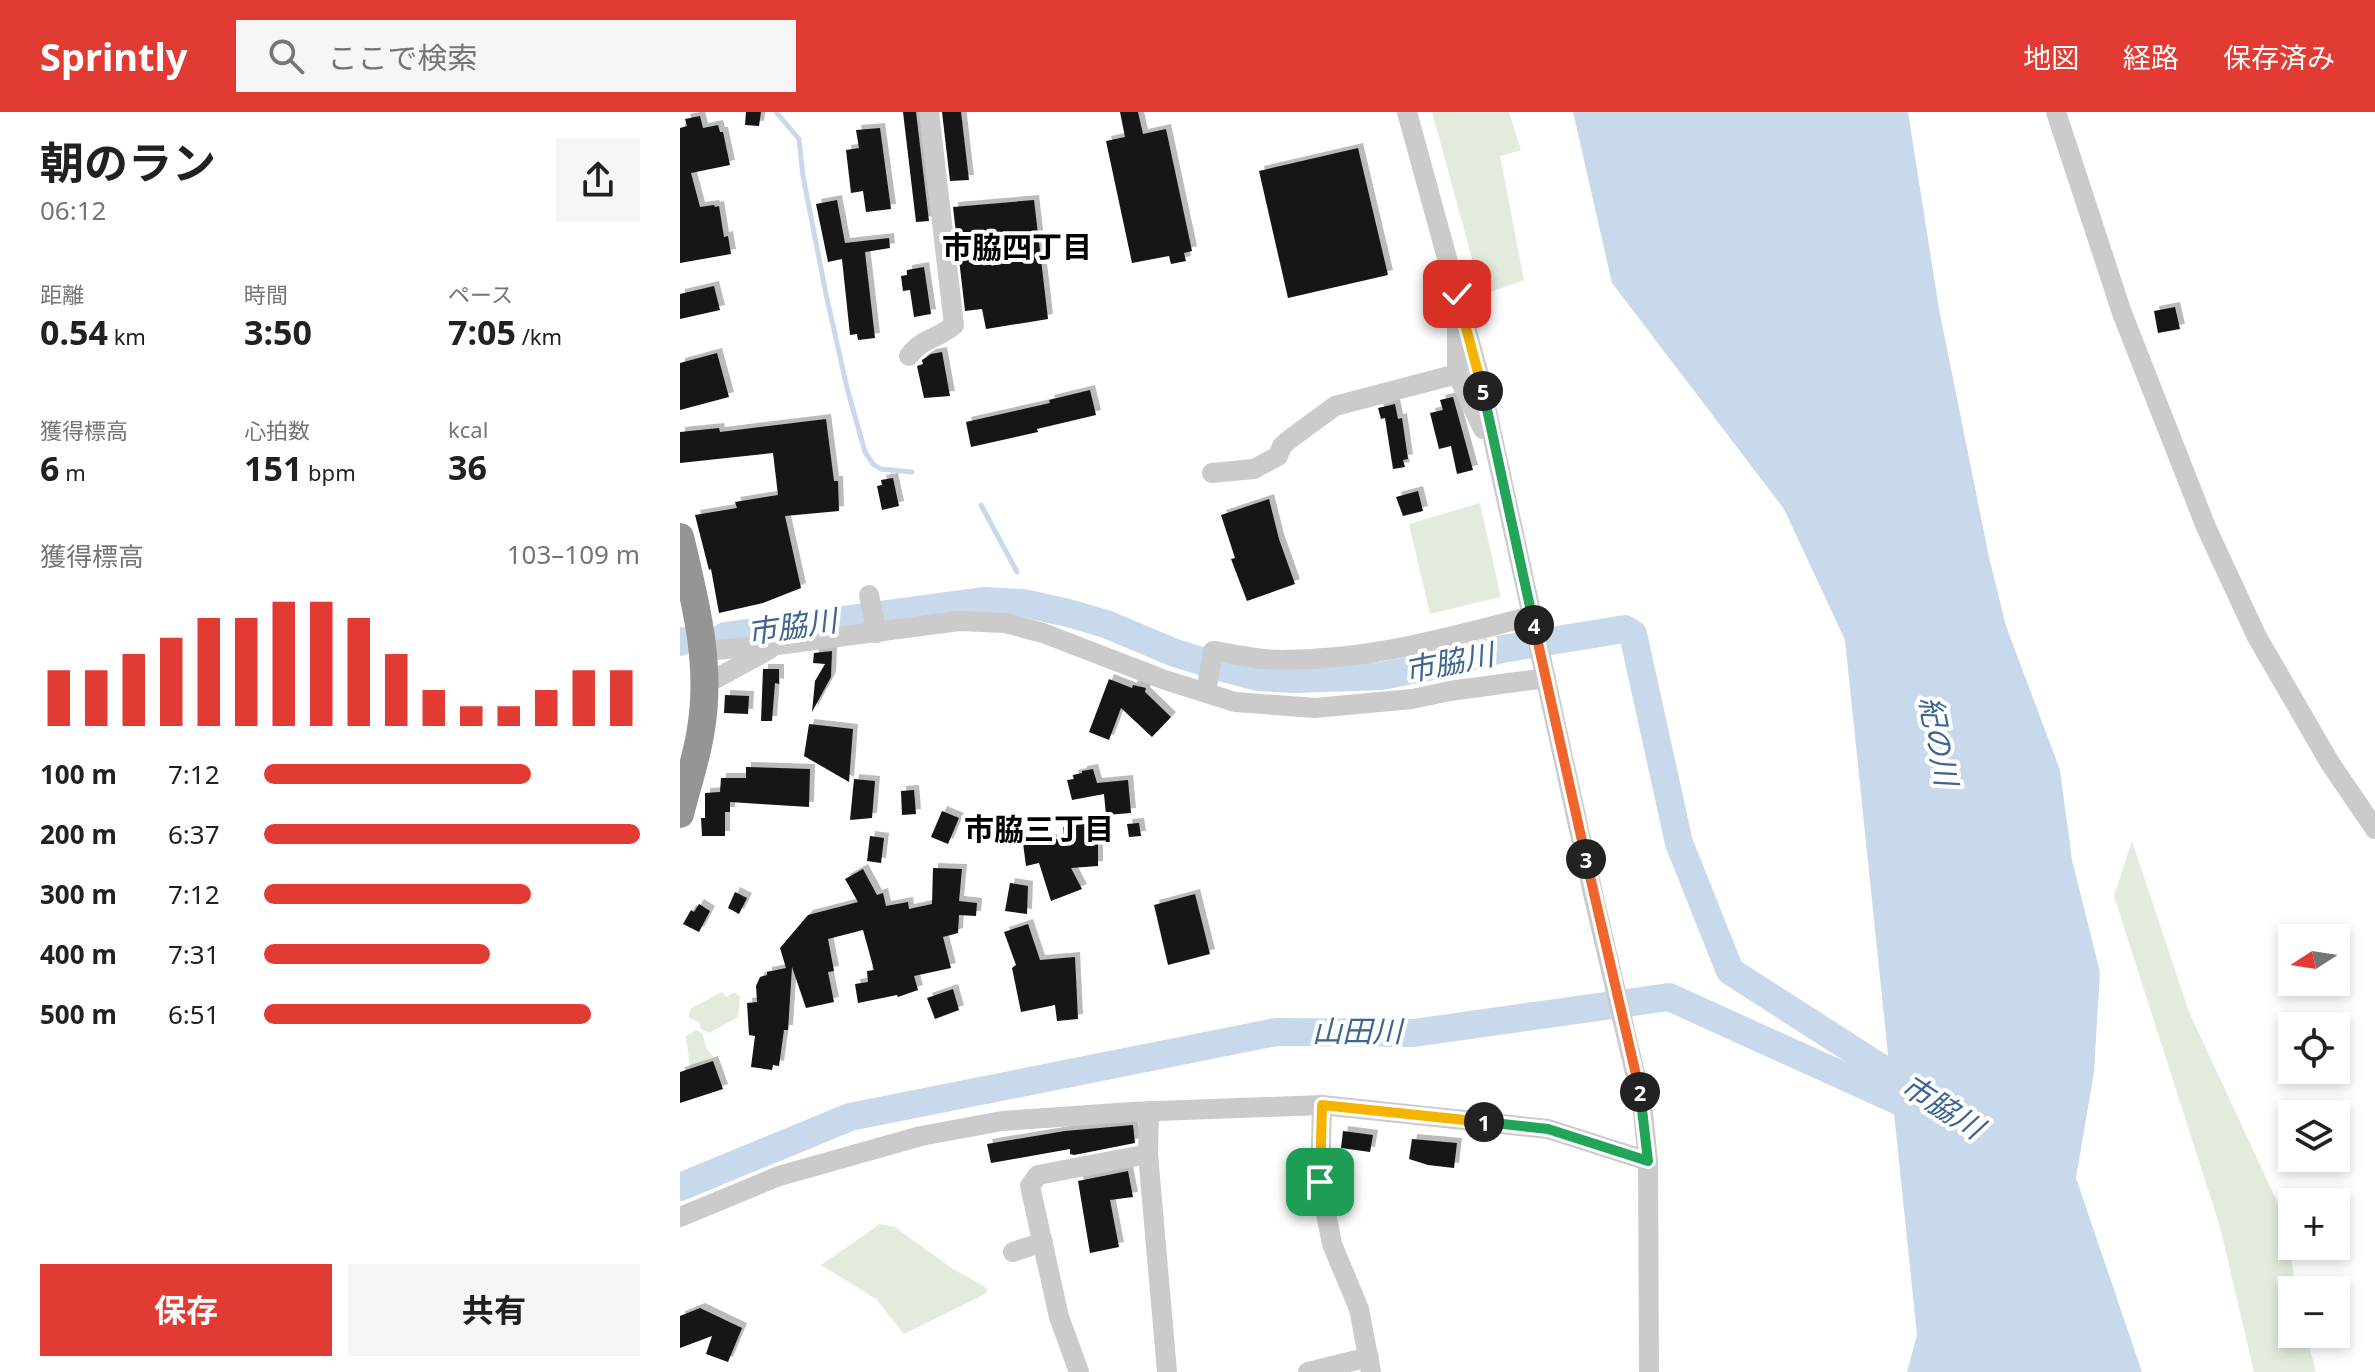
<!DOCTYPE html>
<html lang="ja">
<meta charset="utf-8">
<style>
:root{--surface:#fff;--page:#f6f6f6;--text:#202124;--muted:#757577;--accent:#e23b33}
body{margin:0;font-family:"Noto Sans","Noto Sans JP",sans-serif;background:var(--page);color:var(--text);height:100vh;display:flex;flex-direction:column;font-size:30px;white-space:nowrap}
*{box-sizing:border-box;margin:0}
p{font-size:26px;color:var(--muted)}
.icon{flex:none;width:44px;height:44px;fill:none;stroke:currentColor;stroke-width:2;stroke-linecap:round;stroke-linejoin:round}
.map{position:relative;flex:1;overflow:hidden}
.drawer{display:flex;flex-direction:column;background:var(--surface);width:680px}
.drawer>*{flex:none}
.needle{width:52px;rotate:258deg}
.buttons{position:absolute;left:1598px;top:812px;display:grid;gap:16px}
.buttons a{display:grid;place-items:center;width:72px;height:72px;border-radius:0px;background:var(--surface);box-shadow:0 4px 12px #0003;font-size:40px}
.pin{position:absolute;display:grid;place-items:center;width:68px;height:68px;color:#fff;margin:-34px;border-radius:16px;box-shadow:0 4px 12px #0006}
.km{position:absolute;width:40px;height:40px;margin:-20px;border-radius:50%;background:#222;color:#fff;font-size:22px;line-height:40px;text-align:center}
.round{display:grid;place-items:center;flex:none;width:84px;height:84px;border-radius:0px;background:var(--page)}
.headline{display:flex;align-items:center;justify-content:space-between;height:136px;padding:0 40px}
h1{font-size:44px;font-weight:700;line-height:60px}
.figures{display:grid;grid-template-columns:repeat(3,1fr);gap:12px;height:136px;padding:8px 40px}
.figures div{display:grid;align-content:center}
.figures b{font-size:34px;font-weight:700}
.figures small{font-size:22px;font-weight:400}
.figures p{font-size:22px}
.chart{height:224px;padding:16px 40px}
.chart p{display:flex;justify-content:space-between}
.chart svg{width:100%;height:144px;margin-top:8px;stroke:var(--accent);stroke-width:6}
.primary-button{display:flex;gap:16px;margin-top:auto;padding:16px 40px}
.primary-button a{flex:1;height:92px;border-radius:0px;background:var(--accent);color:#fff;font-size:32px;font-weight:700;line-height:92px;text-align:center}
.primary-button a+a{background:var(--page);color:var(--text)}
ul{padding:0 40px;list-style:none;font-size:26px}
li{display:grid;grid-template-columns:128px 96px 1fr;align-items:center;height:60px}
li i{height:20px;border-radius:10px;background:var(--accent)}
header{display:flex;align-items:center;gap:48px;box-sizing:border-box;height:112px;padding:0 40px;background:var(--accent);color:#fff}
header strong{font-size:38px}
nav{display:flex;gap:44px;margin-inline-start:auto;font-size:28px}
.search{width:560px;height:72px;background:var(--page);display:flex;align-items:center;gap:20px;box-sizing:border-box;padding:0 28px;border-radius:0px;color:var(--muted);font-size:30px}
main{display:flex;flex:1;min-height:0}
.map>svg:first-child{display:block}
.green{fill:#e2ebdc}
.water{fill:#c8d9eb}
.lines{fill:none;stroke-linecap:round;stroke-linejoin:round}
.stream{stroke:#c8d9eb;stroke-width:5}
.river{stroke:#c8d9eb;stroke-width:28}
.building{fill:#151515;filter:url(#shadow)}
.minor{stroke:#cbcbcb;stroke-width:20}
.highway{stroke:#959595;stroke-width:28}
.split-1-casing{stroke:#fff;stroke-width:16}
.split-2-casing{stroke:#fff;stroke-width:16}
.split-3-casing{stroke:#fff;stroke-width:16}
.split-4-casing{stroke:#fff;stroke-width:16}
.split-5-casing{stroke:#fff;stroke-width:16}
.split-6-casing{stroke:#fff;stroke-width:16}
.split-1{stroke:#f5b400;stroke-width:10}
.split-2{stroke:#22a559;stroke-width:10}
.split-3{stroke:#f0652b;stroke-width:10}
.split-4{stroke:#f0652b;stroke-width:10}
.split-5{stroke:#22a559;stroke-width:10}
.split-6{stroke:#f5b400;stroke-width:10}
.labels{text-anchor:middle;stroke-width:8;stroke-linejoin:round;paint-order:stroke}
.neighbourhood-label{font-size:30px;font-weight:bold;fill:#000;stroke:#fff}
.water-label{font-size:30px;font-style:italic;fill:#3d658f;stroke:#fff}
</style>
<header>
<strong>Sprintly</strong>
<div class="search"><svg class="icon" aria-label="search" viewBox="0 0 24 24"><circle cx="10" cy="10" r="6"/><path d="M15 15l6 6"/></svg>ここで検索</div>
<nav><a>地図</a><a>経路</a><a>保存済み</a></nav>
</header>
<main>
<section class="drawer">
<div class="headline"><div><h1>朝のラン</h1><p>06:12</p></div><a class="round"><svg class="icon" aria-label="share" viewBox="0 0 24 24"><path d="M12 15V3M7 8l5-5 5 5M5 13v7h14v-7"/></svg></a></div>
<div class="figures">
<div><p>距離</p><b>0.54<small> km</small></b></div>
<div><p>時間</p><b>3:50</b></div>
<div><p>ペース</p><b>7:05<small> /km</small></b></div>
</div>
<div class="figures">
<div><p>獲得標高</p><b>6<small> m</small></b></div>
<div><p>心拍数</p><b>151<small> bpm</small></b></div>
<div><p>kcal</p><b>36</b></div>
</div>
<div class="chart"><p><span>獲得標高</span>103–109 m</p>
<svg viewBox="0 0 160 44" preserveAspectRatio="none"><path d="M5 44V27M15 44V27M25 44V22M35 44V17M45 44V11M55 44V11M65 44V6M75 44V6M85 44V11M95 44V22M105 44V33M115 44V38M125 44V38M135 44V33M145 44V27M155 44V27"/></svg>
</div>
<ul>
<li><b>100 m</b>7:12<i style="width:71%"></i></li>
<li><b>200 m</b>6:37<i style="width:100%"></i></li>
<li><b>300 m</b>7:12<i style="width:71%"></i></li>
<li><b>400 m</b>7:31<i style="width:60%"></i></li>
<li><b>500 m</b>6:51<i style="width:87%"></i></li>
</ul>
<div class="primary-button"><a>保存</a><a>共有</a></div>
</section>
<div class="map">
<svg width="1695" height="1260" viewBox="0 0 1695 1260">
<defs>
<filter id="shadow"><feDropShadow dx="5" dy="-5" stdDeviation="0" flood-color="#0004"/></filter>
</defs>
<rect width="100%" height="100%" fill="#fff"/>
<g class="green">
<polygon points="752,0 829,0 841,38 820,44 844,168 802,183"/>
<polygon points="800,391 821,485 750,502 729,412"/>
<polygon points="1452,729 1509,900 1601,1098 1617,1178 1612,1178 1612,1222 1626,1222 1636,1260 1574,1260 1540,1115 1434,784"/>
<polygon points="42,880 47,885 54,880 60,885 58,905 29,921 21,917 19,910 9,906 10,897"/>
<polygon points="16,918 22,921 27,937 33,945 10,955 6,924"/>
<polygon points="200,1112 215,1115 273,1157 307,1176 307,1181 224,1222 196,1187 141,1153"/>
</g>
<polygon class="water" points="893,0 1228,0 1259,197 1309,445 1326,514 1380,658 1392,748 1420,860 1414,960 1396,1066 1462,1260 1227,1260 1237,1223 1165,528 1104,397 932,171"/>
<g class="lines">
<g class="stream">
<polyline points="96,0 119,27 123,64 146,182 167,276 185,340 193,352 201,357 232,360"/>
<polyline points="301,393 337,460"/>
</g>
<g class="river">
<polyline points="45,524 303,489 343,491 388,501 426,512 495,541 551,558 578,565 615,567 701,564 758,553 822,537 945,517 953,522 999,731 1050,859 1240,981"/>
<polyline points="0,530 1,529"/>
<polyline points="0,1075 170,1005 596,920 734,921 989,885 1247,1002"/>
</g>
</g>
<g class="building">
<polygon points="66,0 81,0 79,14 65,13"/>
<polygon points="223,0 236,0 249,109 236,110"/>
<polygon points="262,0 281,0 289,68 270,69"/>
<polygon points="440,0 458,0 463,22 486,17 512,139 504,141 506,149 491,152 489,144 452,151 426,29 445,25"/>
<polygon points="20,4 23,16 38,13 40,20 43,20 50,53 11,61 20,95 34,93 35,95 39,94 44,125 48,124 51,142 0,151 0,16 7,14 5,7"/>
<polygon points="200,16 211,97 186,100 183,79 171,81 166,38 179,36 176,18"/>
<polygon points="678,36 708,163 608,186 579,59"/>
<polygon points="157,88 165,131 209,126 210,136 185,140 195,226 178,228 177,222 170,223 162,147 148,150 136,92"/>
<polygon points="354,88 368,207 306,217 302,197 285,199 273,95"/>
<polygon points="244,155 251,202 234,205 230,178 223,179 221,164 227,163 227,158"/>
<polygon points="34,174 40,198 0,207 0,182"/>
<polygon points="1495,195 1500,217 1478,221 1474,199"/>
<polygon points="262,240 270,284 244,286 237,254 243,252 242,248 251,242"/>
<polygon points="37,241 49,285 0,298 0,251"/>
<polygon points="410,278 416,303 357,317 358,320 291,335 286,310 370,291 369,288"/>
<polygon points="773,285 793,358 777,362 771,334 759,337 750,301 763,298 760,288"/>
<polygon points="715,292 718,307 722,306 728,347 723,348 725,355 713,357 705,306 701,307 698,296"/>
<polygon points="146,307 154,369 158,369 159,399 105,404 121,476 83,491 39,501 31,457 29,458 15,403 57,396 55,390 98,383 93,341 0,351 0,320 39,316 40,320"/>
<polygon points="213,366 219,394 202,398 197,374 202,373 201,368"/>
<polygon points="738,379 743,399 723,404 716,385"/>
<polygon points="589,387 599,427 615,472 567,489 551,447 555,446 541,403"/>
<polygon points="152,539 151,565 132,600 135,569 145,552 133,551 134,541"/>
<polygon points="83,557 99,557 99,572 95,571 92,609 81,609"/>
<polygon points="429,567 452,576 453,573 466,576 465,580 491,605 472,625 441,596 429,628 409,620"/>
<polygon points="45,583 69,584 68,602 44,601"/>
<polygon points="129,612 173,617 169,670 124,644"/>
<polygon points="66,655 130,657 129,695 50,690 50,700 45,700 45,724 22,724 21,706 25,706 25,681 40,680 41,666 66,666"/>
<polygon points="413,657 417,671 448,668 451,701 426,703 424,682 392,688 387,668 394,667 393,663 402,661 402,659"/>
<polygon points="174,667 195,669 192,706 170,708"/>
<polygon points="234,678 236,702 222,703 221,679"/>
<polygon points="262,699 279,706 268,732 251,725"/>
<polygon points="418,710 418,754 391,756 402,777 371,789 359,751 346,754 343,731 384,726 383,715"/>
<polygon points="459,711 461,724 449,725 447,712"/>
<polygon points="190,724 204,726 201,751 187,749"/>
<polygon points="253,756 282,757 279,789 297,791 296,804 279,803 278,821 263,825 271,856 234,864 238,878 218,885 217,883 178,891 175,872 188,870 187,859 194,858 183,818 148,827 154,859 148,860 154,890 126,896 112,855 108,918 104,918 99,954 93,953 92,958 71,955 75,924 69,923 67,891 77,890 76,874 80,865 87,863 87,860 106,856 100,836 128,803 178,790 165,767 183,757 197,783 203,781 206,794 228,790 229,797 252,792"/>
<polygon points="330,771 348,774 347,802 325,799"/>
<polygon points="55,780 67,786 59,802 48,796"/>
<polygon points="515,782 530,842 488,853 474,793"/>
<polygon points="19,792 30,799 19,820 3,812 11,798 14,800"/>
<polygon points="348,812 360,848 395,845 398,907 377,909 375,893 341,900 332,856 336,853 324,820"/>
<polygon points="273,877 279,898 255,907 247,886"/>
<polygon points="33,949 43,977 0,991 0,960"/>
<polygon points="453,1013 455,1031 394,1043 390,1042 390,1037 311,1051 307,1032 385,1019"/>
<polygon points="663,1019 693,1023 690,1040 661,1036"/>
<polygon points="732,1027 777,1031 774,1056 748,1053 729,1047"/>
<polygon points="448,1059 453,1085 430,1088 439,1135 410,1141 398,1069"/>
<polygon points="20,1196 62,1216 48,1250 26,1242 32,1224 0,1236 0,1204"/>
</g>
<g class="lines">
<g class="minor">
<polyline points="727,0 799,263 914,786 962,991 968,1049 969,1260"/>
<polyline points="1376,0 1442,201 1526,415 1577,525 1650,651 1695,717"/>
<polyline points="777,210 777,262 803,317"/>
<path d="M229 244C242 226 258 227 274 213L249 0"/>
<polyline points="532,361 574,357 598,344 602,334 610,327 655,294 777,262"/>
<polyline points="189,483 197,521"/>
<polyline points="24,539 97,533 279,509 325,511 363,521 485,568 555,590 635,596 732,587 770,579 866,566"/>
<polyline points="37,566 90,537"/>
<path d="M526 581 533 539C555 542 578 548 600 548 692 548 764 526 852 504"/>
<polyline points="642,993 640,1070 652,1132 679,1197 691,1260"/>
<polyline points="469,999 468,1042 487,1260"/>
<polyline points="0,1105 99,1064 241,1024 322,1009 451,1000 642,993 868,1017 968,1049"/>
<polyline points="333,1140 363,1130"/>
<polyline points="399,1260 379,1205 350,1074 358,1063 468,1042"/>
<polyline points="628,1260 689,1245"/>
</g>
<path class="highway" d="M0 425C15 489 32 551 21 617 17 645 7 674 0 702"/>
</g>
<g class="lines">
<defs>
<polyline id="split-1" points="640,1070 642,993 804,1010"/>
<polyline id="split-2" points="804,1010 868,1017 968,1049 960,980"/>
<polyline id="split-3" points="906,747 960,980"/>
<polyline id="split-4" points="854,513 906,747"/>
<polyline id="split-5" points="803,279 854,513"/>
<polyline id="split-6" points="777,182 803,279"/>
</defs>
<use href="#split-1" class="split-1-casing"/>
<use href="#split-2" class="split-2-casing"/>
<use href="#split-3" class="split-3-casing"/>
<use href="#split-4" class="split-4-casing"/>
<use href="#split-5" class="split-5-casing"/>
<use href="#split-6" class="split-6-casing"/>
<use href="#split-1" class="split-1"/>
<use href="#split-2" class="split-2"/>
<use href="#split-3" class="split-3"/>
<use href="#split-4" class="split-4"/>
<use href="#split-5" class="split-5"/>
<use href="#split-6" class="split-6"/>
</g>
<g class="labels">
<g class="neighbourhood-label">
<text x="337" y="146">市脇四丁目</text>
<text x="359" y="728">市脇三丁目</text>
</g>
<g class="water-label">
<text transform="translate(112 515) rotate(-8)" y="10">市脇川</text>
<text transform="translate(769 551) rotate(-11)" y="10">市脇川</text>
<text transform="translate(1258 629) rotate(79)" y="10">紀の川</text>
<text x="677" y="930">山田川</text>
<text transform="translate(1262 995) rotate(33)" y="10">市脇川</text>
</g>
</g>
</svg>
<div class="buttons">
<a><svg class="needle" viewBox="-14 -14 28 28"><path d="M0-13l5 13h-10z" fill="#e53935"/><path d="M0 13l5-13h-10z" fill="#757577"/></svg></a>
<a><svg class="icon" aria-label="locate" viewBox="0 0 24 24"><circle cx="12" cy="12" r="6"/><path d="M12 2v4M12 18v4M2 12h4M18 12h4"/></svg></a>
<a><svg class="icon" aria-label="layers" viewBox="0 0 24 24"><path d="M12 4l9 5-9 5-9-5zM3 14l9 5 9-5"/></svg></a>
<a>+</a>
<a>−</a>
</div>
<div class="pin" style="left:640px;top:1070px;background:#1e9e55"><svg class="icon" aria-label="arrive" viewBox="0 0 24 24"><path d="M6 21V4h12l-3 4 3 4H6"/></svg></div>
<div class="pin" style="left:777px;top:182px;background:#d93025"><svg class="icon" aria-label="check" viewBox="0 0 24 24"><path d="M5 12l5 5 9-10"/></svg></div>
<b class="km" style="left:804px;top:1010px">1</b>
<b class="km" style="left:960px;top:980px">2</b>
<b class="km" style="left:906px;top:747px">3</b>
<b class="km" style="left:854px;top:513px">4</b>
<b class="km" style="left:803px;top:279px">5</b>
</div>
</main>
